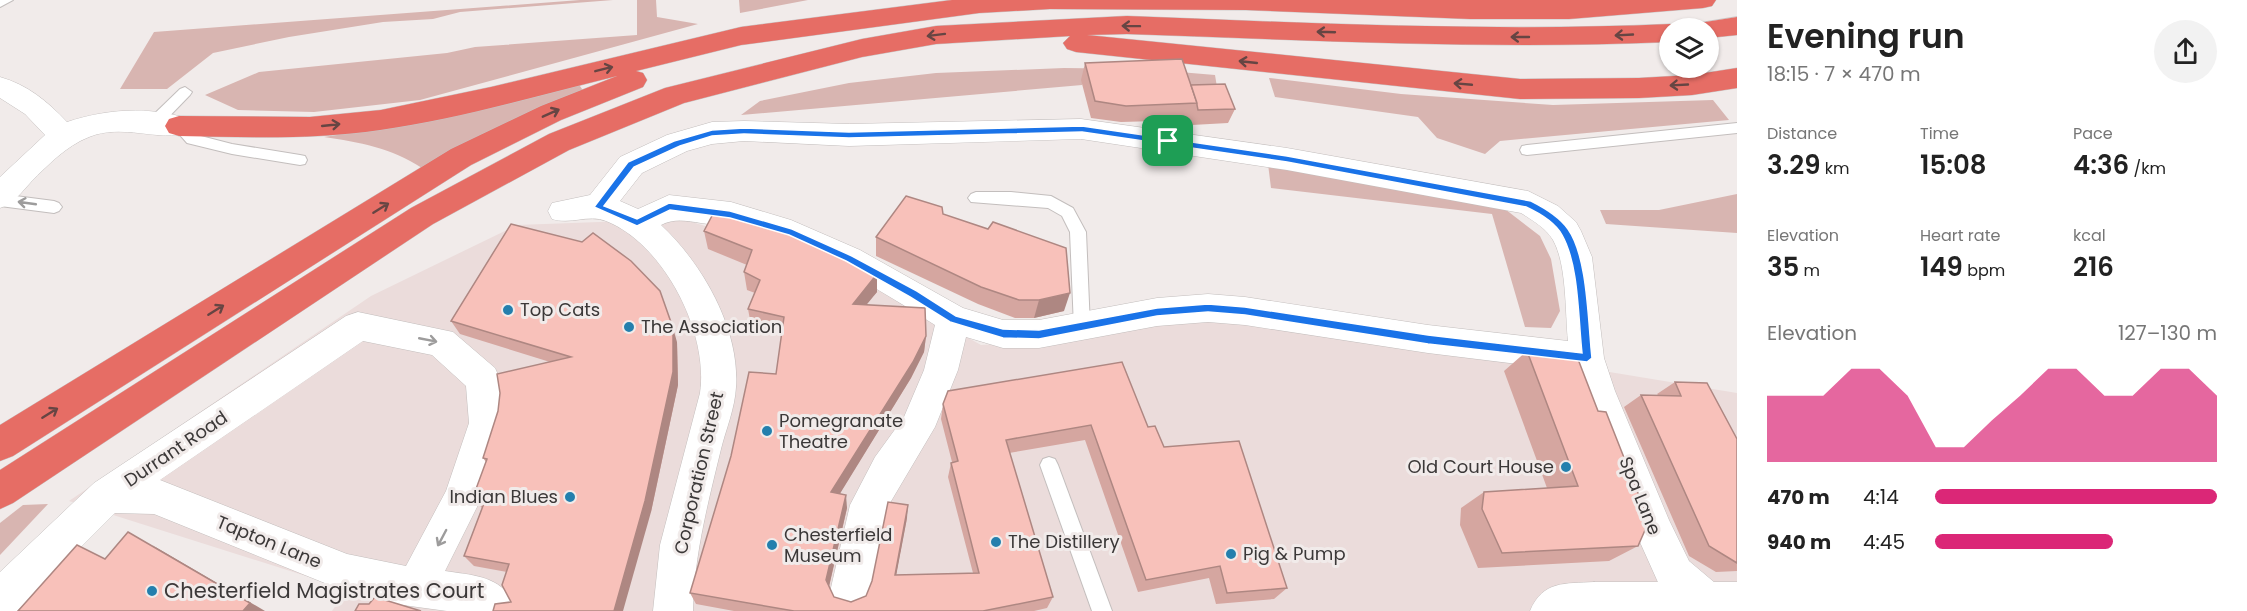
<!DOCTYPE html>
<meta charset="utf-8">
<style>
:root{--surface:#fff;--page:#f2f2f2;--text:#222;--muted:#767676;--accent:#db2777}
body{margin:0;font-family:Poppins,sans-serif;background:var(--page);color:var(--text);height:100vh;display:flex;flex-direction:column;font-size:22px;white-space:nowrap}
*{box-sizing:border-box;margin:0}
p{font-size:20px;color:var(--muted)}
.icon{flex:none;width:33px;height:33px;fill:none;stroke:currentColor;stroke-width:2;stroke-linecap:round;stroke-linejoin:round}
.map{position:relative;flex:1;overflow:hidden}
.drawer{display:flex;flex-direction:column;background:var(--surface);width:510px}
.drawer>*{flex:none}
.tools{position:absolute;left:1659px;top:18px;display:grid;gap:12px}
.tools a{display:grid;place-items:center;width:60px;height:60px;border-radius:50%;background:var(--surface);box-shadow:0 2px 4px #0004;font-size:30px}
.pin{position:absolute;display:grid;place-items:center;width:51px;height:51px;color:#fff;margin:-26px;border-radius:12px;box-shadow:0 3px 9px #0006}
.round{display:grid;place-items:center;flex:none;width:63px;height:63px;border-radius:32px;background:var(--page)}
.headline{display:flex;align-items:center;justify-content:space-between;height:102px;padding:0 30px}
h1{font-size:33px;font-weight:600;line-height:45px}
.stats{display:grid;grid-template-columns:repeat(3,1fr);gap:9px;height:102px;padding:6px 30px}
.stats div{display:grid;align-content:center}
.stats b{font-size:26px;font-weight:600}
.stats small{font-size:16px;font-weight:400}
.stats p{font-size:16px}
.chart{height:168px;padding:12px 30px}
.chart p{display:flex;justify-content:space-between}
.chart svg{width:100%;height:108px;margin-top:6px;fill:var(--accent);opacity:.7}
ul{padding:0 30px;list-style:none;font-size:20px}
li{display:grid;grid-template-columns:96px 72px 1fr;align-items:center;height:45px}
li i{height:15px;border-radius:8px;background:var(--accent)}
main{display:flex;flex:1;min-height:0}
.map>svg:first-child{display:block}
.built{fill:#ebdcdb}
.green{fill:#d8b5b1}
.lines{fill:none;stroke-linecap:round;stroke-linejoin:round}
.lane-casing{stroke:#c3bebd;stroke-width:2}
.street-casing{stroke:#c3bebd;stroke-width:1}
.secondary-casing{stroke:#c3bebd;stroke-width:1}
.highway-casing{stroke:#c8c7c7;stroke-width:1}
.lane{fill:#fff;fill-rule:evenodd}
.street{fill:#fff;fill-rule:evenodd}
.secondary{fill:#fff;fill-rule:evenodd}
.highway{fill:#e66d65;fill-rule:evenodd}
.wall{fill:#d5a6a0}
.shaded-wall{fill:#ae8782}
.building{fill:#f8c1ba;stroke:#ae8782;stroke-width:1.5}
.oneway{stroke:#664543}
.oneway2{stroke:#9d9c9c}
.route{fill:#1a73e8;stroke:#fff;stroke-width:1.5;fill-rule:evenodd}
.poi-dot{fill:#247fad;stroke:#f1ebea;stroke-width:2}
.labels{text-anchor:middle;stroke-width:6;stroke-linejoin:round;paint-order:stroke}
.poi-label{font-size:18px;fill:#3b3838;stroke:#f1ebea;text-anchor:start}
.street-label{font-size:18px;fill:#3b3838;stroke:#f1ebea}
.near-poi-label{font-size:21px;fill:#3b3838;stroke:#f1ebea;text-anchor:start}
</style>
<main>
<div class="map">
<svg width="1737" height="611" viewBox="0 0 1737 611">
<rect width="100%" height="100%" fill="#f1ebea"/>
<polygon class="built" points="682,219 841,267 981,345 1069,340 1184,317 1579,367 1737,393 1737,611 332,611 347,589 69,501 371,296 517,225"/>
<g class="green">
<polygon points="580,0 613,0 460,12 433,19 383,22 289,37 213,53 167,89 120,89 154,32"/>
<polygon points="637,0 656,0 657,17 698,24 420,100 314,112 238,110 205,95 259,72 447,53 475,47 637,35"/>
<polygon points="739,0 808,0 740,13"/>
<polygon points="1064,68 1144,69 1215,75 1219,99 1082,80 1082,85 741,115 760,101 849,83 936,73"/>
<polygon points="1269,78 1401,94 1553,105 1713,100 1729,120 1500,141 1485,154 1437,138 1418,117 1275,97"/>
<path d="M578 83 584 92 422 168C392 148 359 142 324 137L375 129Z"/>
<polygon points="1268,164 1501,206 1540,236 1551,259 1560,311 1551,328 1525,327 1492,214 1271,188"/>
<polygon points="1737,194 1737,233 1606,224 1600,210 1659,210"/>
<polygon points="48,504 0,555 0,523 23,505"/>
</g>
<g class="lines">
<defs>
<g id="lane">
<polygon points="0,0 13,0 0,7"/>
<polygon points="185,87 192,92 190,95 160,126 150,126 148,122 150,118 180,89"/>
<polygon points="179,121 184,122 197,135 232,144 300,155 305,156 307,160 305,164 300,165 232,154 187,143 172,126"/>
<polygon points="1737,123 1737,133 1527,155 1522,154 1520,150 1522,146 1527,145"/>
<polygon points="976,192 1011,192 1051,196 1073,208 1086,232 1090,327 1088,332 1082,334 1076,332 1074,327 1070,232 1062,216 1048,208 971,202 968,198 971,194"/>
<polygon points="0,194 54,201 59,203 62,207 59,211 54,213 0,206"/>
<polygon points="1049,457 1055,459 1058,465 1112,611 1092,611 1040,465 1043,459"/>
</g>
<g id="street">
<path d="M1081 119 1287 148 1528 191 1558 206 1576 222 1581 231 1592 257 1604 358 1615 391 1669 520 1689 561 1721 588 1733 611H1687L1661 589 1635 531 1574 371 1428 353 1245 325 1208 322 1157 326 1039 348H1003L966 337 958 370 935 427 887 508 870 592 864 606 852 611 836 606 830 592 850 505 875 457 904 417 924 370 935 325C863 279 786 232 701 223 686 221 675 218 661 225 702 263 740 329 736 387 735 408 726 429 721 449 708 503 694 555 693 611H653L660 545 700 393C709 333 664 244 606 221 588 214 570 225 552 219L548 211 552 203 590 195 620 157 667 135 712 122 744 121 849 124ZM1081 139 1287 170 1521 213C1532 220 1546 228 1553 240 1567 265 1565 312 1568 341L1428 325 1245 297 1208 294 1157 298 1039 320H1003L963 308 860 250 791 220 731 202 669 195 638 209 620 201 642 173 687 151 712 144 744 141 849 146Z"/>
<path d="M358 312 453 332 495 368 500 379 505 423 482 497 445 571C478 576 504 576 518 611H447L388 603 347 592 154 514 115 513 17 611H0V572L94 483 346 316ZM363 341 432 355 466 386 469 423 446 491 406 566 347 554 160 480Z"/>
</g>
<g id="secondary">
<path d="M0 77C28 85 47 101 67 122 107 109 149 106 189 119L193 126 189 133C159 142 122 123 89 137 66 146 48 165 31 182 21 193 14 203 0 208V177L45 135 25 114 0 98Z"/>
<path d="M1594 582H1737V611H1530C1543 580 1565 584 1594 582Z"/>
</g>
<g id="highway">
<path d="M952 0H1716L1712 6 1703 8 1569 19H1470L1246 10 1050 9 979 13 741 45 636 71 643 73 647 80 643 87 561 120 471 165 13 456 0 461V425L451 149 541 106 617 76C540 95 458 119 380 130 313 140 246 137 179 136L169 133 165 126 169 119 179 116 310 117 381 110 491 87 741 27Z"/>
<path d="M1127 16C1308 23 1489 32 1670 24L1681 28H1670V42C1488 50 1308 40 1127 34L1087 35 1520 79 1639 78 1692 75 1737 68V88L1692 95 1639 98 1520 99 1076 52 1067 49 1063 43 1070 36 936 44 862 57 684 103 569 150 433 224 13 503 0 509V470L411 208 549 134 665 88 862 39 936 26Z"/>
<polygon points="1737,17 1737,35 1708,38 1708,28 1695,28 1699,23"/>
</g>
</defs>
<use href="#lane" class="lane-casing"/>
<use href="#street" class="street-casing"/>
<use href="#secondary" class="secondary-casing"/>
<use href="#highway" class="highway-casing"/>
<use href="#lane" class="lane"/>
<use href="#street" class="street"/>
<use href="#secondary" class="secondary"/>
<use href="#highway" class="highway"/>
</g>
<g class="wall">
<polygon points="1085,63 1191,85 1235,109 1228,123 1192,125 1191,120 1121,122 1091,118 1081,80"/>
<polygon points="943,214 1064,311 1034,318 1015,318 978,304 876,256 876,237"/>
<polygon points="704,231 877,292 866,304 926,336 924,352 911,378 840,493 847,508 829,586 834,597 851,602 866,596 907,518 896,575 973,573 948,477 951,463 952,462 941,419 943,404 1148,427 1164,447 1287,588 1274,599 1216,604 1209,578 1138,592 1085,440 1009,453 1053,597 1047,608 1034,611 734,611 696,604 690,593 776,374 782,333 751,325 748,309 755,293 747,290 744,272 747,265 708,249"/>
<polygon points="451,321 677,342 678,385 651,512 511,602 507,572 474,566 464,556 482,508 473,497 486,462 483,458 550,362 460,334"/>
<polygon points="1527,351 1638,546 1609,561 1478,568 1460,525 1461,508 1484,492 1547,488 1504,371"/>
<polygon points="1675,382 1737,439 1737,571 1716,572 1689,556 1624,407 1641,395 1658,395 1657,394"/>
</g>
<g class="shaded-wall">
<polygon points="877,274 877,292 854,320 853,304"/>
<polygon points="1070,293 1064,311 1034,318 1039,300"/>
<polygon points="673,328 677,342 678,385 651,512 623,611 614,611"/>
<polygon points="926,336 924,352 911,378 833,505 831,492"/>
<polygon points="846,495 847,508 828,591 826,580"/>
<polygon points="908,505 907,518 894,587 895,575"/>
<polygon points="152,545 265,611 243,611"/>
</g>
<g class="building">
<polygon points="1182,59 1197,103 1126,106 1095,101 1085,63"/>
<polygon points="1225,84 1235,109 1198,110 1197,105 1197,103 1191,85"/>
<polygon points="906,196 942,207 943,214 988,229 993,222 1066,248 1070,293 1039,300 1019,300 981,287 876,237"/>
<polygon points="715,210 760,221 791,231 877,274 853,304 925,308 926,336 913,362 831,492 846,495 826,580 834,597 851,602 866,596 872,581 888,502 908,505 895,575 979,573 951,463 958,461 943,404 948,391 1122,362 1148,427 1155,426 1164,447 1239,441 1287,588 1227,593 1220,566 1146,580 1091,425 1006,440 1053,597 983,611 794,611 690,593 731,456 749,372 776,374 784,317 748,309 760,280 744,272 752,250 704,231"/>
<polygon points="511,224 582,242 593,233 631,261 660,291 673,328 673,372 645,501 614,611 493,611 495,604 511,602 502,585 509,564 464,556 486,498 473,497 487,459 483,458 498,411 500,393 497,374 571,357 451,321"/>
<polygon points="1527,351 1576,354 1598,411 1606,412 1649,521 1638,546 1502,553 1482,509 1484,492 1578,486"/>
<polygon points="1675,382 1707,383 1737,439 1737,563 1709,546 1641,395 1681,396"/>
<polygon points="128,532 250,603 243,611 18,611 77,545 105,559"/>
<polygon points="375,597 421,611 355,611 359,604 369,604"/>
</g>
<defs><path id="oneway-shaft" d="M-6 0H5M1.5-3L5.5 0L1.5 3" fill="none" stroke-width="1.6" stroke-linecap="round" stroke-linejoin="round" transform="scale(1.5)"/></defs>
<g class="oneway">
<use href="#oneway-shaft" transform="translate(1131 26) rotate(-179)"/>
<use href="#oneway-shaft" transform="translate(1326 32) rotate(-178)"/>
<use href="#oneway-shaft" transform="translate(936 35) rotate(173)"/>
<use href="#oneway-shaft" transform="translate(1624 35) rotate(177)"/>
<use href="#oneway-shaft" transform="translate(1520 37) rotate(180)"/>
<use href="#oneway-shaft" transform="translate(1248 62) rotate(-174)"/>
<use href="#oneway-shaft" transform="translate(604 69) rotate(-14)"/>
<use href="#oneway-shaft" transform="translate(1463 84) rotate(-175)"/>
<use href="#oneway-shaft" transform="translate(1679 85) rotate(177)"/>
<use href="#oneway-shaft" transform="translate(551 113) rotate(-24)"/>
<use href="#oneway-shaft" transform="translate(331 125) rotate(-6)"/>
<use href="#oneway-shaft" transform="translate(381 208) rotate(-32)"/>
<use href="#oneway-shaft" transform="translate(216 310) rotate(-32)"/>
<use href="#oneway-shaft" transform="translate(50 413) rotate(-32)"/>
</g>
<g class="oneway2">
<use href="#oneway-shaft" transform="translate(27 203) rotate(-172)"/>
<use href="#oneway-shaft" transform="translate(428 340) rotate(11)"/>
<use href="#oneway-shaft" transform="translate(442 538) rotate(118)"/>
</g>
<path class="route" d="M1082 126 1287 156 1531 201C1545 208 1559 216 1568 229 1588 257 1588 323 1592 358L1587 362 1428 344 1245 315 1208 312 1157 316 1039 339 1003 338 950 322 910 297 846 261 789 235 730 218 670 210 637 226 594 207 628 162 674 141 712 130 744 128 849 132ZM1082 132 1287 162 1526 207C1539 213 1554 221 1562 235 1579 265 1578 318 1582 353L1428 335 1245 307 1208 304 1157 308 1039 330 1003 329 956 316 917 291 852 256 792 229 730 211 669 203 637 219 604 206 634 167 680 146 712 136 744 134 849 138Z"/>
<g class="poi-dot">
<circle cx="508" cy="310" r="6"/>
<circle cx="629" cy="327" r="6"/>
<circle cx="767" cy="431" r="6"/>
<circle cx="1566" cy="467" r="6"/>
<circle cx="570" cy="497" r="6"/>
<circle cx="996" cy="542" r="6"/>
<circle cx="772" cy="545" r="6"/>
<circle cx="1231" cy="554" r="6"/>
<circle cx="152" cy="591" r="6"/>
</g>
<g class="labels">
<g class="poi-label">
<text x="520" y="316">Top Cats</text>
<text x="641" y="333">The Association</text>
<text x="779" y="427">Pomegranate<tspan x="779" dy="21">Theatre</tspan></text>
<text x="1554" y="473" text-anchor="end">Old Court House</text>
<text x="558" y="503" text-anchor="end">Indian Blues</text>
<text x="784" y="541">Chesterfield<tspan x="784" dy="21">Museum</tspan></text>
<text x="1008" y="548">The Distillery</text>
<text x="1243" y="560">Pig &amp; Pump</text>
</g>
<g class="street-label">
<text transform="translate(176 449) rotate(-34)" y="6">Durrant Road</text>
<text transform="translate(699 473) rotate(-77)" y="6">Corporation Street</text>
<text transform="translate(1640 496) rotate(68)" y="6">Spa Lane</text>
<text transform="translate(269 542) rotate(22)" y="6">Tapton Lane</text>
</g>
<g class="near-poi-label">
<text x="164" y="598">Chesterfield Magistrates Court</text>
</g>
</g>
</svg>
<div class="tools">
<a><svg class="icon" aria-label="layers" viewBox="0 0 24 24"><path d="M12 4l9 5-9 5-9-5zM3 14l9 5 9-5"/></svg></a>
</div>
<div class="pin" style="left:1168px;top:141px;background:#1e9e55"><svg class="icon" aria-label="arrive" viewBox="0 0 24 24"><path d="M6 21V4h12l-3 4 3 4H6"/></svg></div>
</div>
<section class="drawer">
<div class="headline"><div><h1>Evening run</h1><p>18:15 · 7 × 470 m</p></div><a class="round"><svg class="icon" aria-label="share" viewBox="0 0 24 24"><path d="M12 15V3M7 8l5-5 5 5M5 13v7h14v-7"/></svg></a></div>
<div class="stats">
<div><p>Distance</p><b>3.29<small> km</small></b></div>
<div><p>Time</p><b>15:08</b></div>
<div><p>Pace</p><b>4:36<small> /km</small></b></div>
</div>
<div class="stats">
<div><p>Elevation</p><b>35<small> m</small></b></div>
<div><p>Heart rate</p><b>149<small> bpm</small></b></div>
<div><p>kcal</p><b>216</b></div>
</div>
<div class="chart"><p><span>Elevation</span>127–130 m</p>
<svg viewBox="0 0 160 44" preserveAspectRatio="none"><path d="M0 44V17L10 17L20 17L30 6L40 6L50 17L60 38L70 38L80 27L90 17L100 6L110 6L120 17L130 17L140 6L150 6L160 17V44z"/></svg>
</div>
<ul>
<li><b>470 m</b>4:14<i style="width:100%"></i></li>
<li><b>940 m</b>4:45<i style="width:63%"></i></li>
</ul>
</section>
</main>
